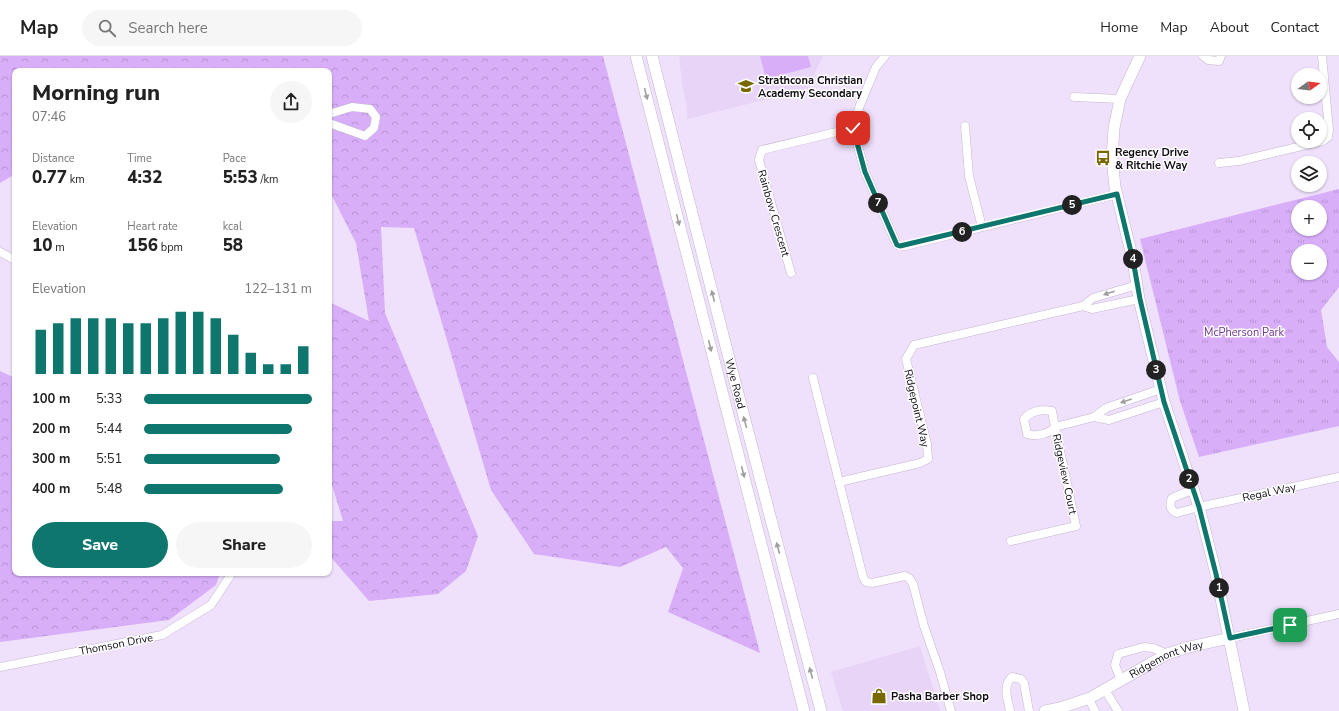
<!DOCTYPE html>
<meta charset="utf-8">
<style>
:root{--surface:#fff;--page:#f6f6f6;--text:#222;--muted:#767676;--line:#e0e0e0;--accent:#0f766e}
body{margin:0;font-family:"Nunito Sans",sans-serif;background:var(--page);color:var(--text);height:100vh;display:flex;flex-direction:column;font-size:15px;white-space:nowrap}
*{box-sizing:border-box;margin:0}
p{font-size:13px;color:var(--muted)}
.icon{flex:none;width:22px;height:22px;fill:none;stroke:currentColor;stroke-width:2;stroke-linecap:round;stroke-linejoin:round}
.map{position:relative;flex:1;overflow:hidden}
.side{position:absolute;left:12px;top:12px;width:320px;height:508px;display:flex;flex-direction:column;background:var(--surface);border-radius:8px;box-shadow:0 1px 3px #0004}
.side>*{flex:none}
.needle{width:26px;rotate:76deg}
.fabs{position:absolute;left:1291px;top:12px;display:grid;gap:8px}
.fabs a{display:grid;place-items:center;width:36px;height:36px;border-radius:50%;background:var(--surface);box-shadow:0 1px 3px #0004;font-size:20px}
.pin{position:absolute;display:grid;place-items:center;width:34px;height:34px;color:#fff;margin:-17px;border-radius:8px;box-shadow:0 2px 6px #0006}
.km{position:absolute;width:20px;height:20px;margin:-10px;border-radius:50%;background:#222;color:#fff;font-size:11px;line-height:20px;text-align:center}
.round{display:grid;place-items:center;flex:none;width:42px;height:42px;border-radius:21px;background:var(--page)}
.headline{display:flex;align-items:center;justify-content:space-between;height:68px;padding:0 20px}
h1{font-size:22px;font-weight:800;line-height:30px}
.metrics{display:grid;grid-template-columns:repeat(3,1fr);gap:6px;height:68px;padding:4px 20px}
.metrics div{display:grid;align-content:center}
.metrics b{font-size:17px;font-weight:800}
.metrics small{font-size:11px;font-weight:400}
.metrics p{font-size:11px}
.chart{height:112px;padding:8px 20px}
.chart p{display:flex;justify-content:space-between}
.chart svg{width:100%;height:72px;margin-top:4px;stroke:var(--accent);stroke-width:6}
.cta{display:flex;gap:8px;margin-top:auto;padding:8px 20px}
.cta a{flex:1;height:46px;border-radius:24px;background:var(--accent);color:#fff;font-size:16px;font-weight:800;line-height:46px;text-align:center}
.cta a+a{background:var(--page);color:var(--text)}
ul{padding:0 20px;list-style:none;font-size:13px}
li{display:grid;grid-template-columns:64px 48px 1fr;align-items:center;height:30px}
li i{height:10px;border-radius:5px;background:var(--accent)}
header{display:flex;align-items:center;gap:24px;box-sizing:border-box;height:56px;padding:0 20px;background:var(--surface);border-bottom:1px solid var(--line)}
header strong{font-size:19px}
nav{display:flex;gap:22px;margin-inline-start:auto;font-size:14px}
.search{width:280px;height:36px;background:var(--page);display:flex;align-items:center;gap:10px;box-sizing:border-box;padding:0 14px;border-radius:22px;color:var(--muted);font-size:15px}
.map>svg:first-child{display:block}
.built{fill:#e7d4f7}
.grass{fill:#d8aef9}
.forest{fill:url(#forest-crowns)}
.park{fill:url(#park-tufts);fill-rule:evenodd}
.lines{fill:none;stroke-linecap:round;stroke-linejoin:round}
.street-casing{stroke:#c4b5d0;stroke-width:9}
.secondary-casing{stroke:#c4b5d0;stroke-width:12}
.street{stroke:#fff;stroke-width:8}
.secondary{stroke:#fff;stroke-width:11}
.oneway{fill:#a09ea1}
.route-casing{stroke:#fff;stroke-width:8}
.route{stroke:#0f766e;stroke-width:5}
.labels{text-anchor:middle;stroke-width:3;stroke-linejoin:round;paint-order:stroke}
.poi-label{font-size:11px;font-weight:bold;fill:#110c15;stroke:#fff;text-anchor:start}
.street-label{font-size:11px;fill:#110c15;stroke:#fff}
.park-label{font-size:11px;fill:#6c3290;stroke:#fff}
</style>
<header>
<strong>Map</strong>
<div class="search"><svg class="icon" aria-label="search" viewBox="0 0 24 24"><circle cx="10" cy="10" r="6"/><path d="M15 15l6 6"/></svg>Search here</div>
<nav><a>Home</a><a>Map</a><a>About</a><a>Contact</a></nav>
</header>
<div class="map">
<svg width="1339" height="655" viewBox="0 0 1339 655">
<defs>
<pattern id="forest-crowns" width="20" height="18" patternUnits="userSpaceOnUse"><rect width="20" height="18" fill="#d8aef9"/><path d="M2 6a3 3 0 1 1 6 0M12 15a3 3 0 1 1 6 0" fill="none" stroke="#b894d5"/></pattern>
<pattern id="park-tufts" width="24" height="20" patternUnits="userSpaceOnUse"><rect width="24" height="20" fill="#d8aef9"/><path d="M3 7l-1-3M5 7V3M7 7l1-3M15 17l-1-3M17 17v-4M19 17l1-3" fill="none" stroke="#b894d5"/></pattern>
</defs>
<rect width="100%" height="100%" fill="#efe0fc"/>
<g class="built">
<polygon points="679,0 823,0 808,33 687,63 687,52 682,27"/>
<polygon points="920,590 940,655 843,655 831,616"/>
</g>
<polygon class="grass" points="760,0 808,0 811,11 766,23"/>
<g class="forest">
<polygon points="0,0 603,0 760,597 668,556 683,512 666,491 620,511 534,498 491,434 414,172 381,171 385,257 478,480 466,515 438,538 369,545 329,499 329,465 343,465 329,419 329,246 369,265 356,187 329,134 329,15 15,15 15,118 0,127"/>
<polygon points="0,315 15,322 15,517 220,517 216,529 169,564 0,586"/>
</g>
<path class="park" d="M1339 133V231L1321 254 1327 291 1339 306V370L1199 401 1180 345 1140 183ZM1298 151H1320V173H1298ZM1298 195H1320V217H1298Z"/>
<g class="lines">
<defs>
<g id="street">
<polyline points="885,0 876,11 860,49 853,72 865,116 897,189 905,190 1117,138"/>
<polyline points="1203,0 1208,4 1219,5 1221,0"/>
<polyline points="1074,41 1120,43"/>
<polyline points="329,58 352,51 370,53 376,61 374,72 365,80 329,67"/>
<polyline points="965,70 969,120 982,171"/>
<polyline points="1219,107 1239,105 1323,85 1328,81 1329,74 1322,0"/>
<polyline points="0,196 15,204"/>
<polyline points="791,217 759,104 762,94 853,72"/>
<polyline points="1083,250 1092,253 1139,243"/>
<polyline points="813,322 863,521 866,526 872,527 905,520 909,522 913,528 924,570 940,616 951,655"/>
<polyline points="1094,361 1106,352 1161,333"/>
<polyline points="839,426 920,407 928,403 927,388 906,303 914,289 1083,250 1093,242 1137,229"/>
<path d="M1192 434 1172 442C1169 448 1170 455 1177 457L1199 451 1339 421"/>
<path d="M1011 485 1076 470 1055 371 1052 355C1042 353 1030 355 1024 363L1027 378C1036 381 1049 378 1055 371L1094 361 1109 364 1164 346"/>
<polyline points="1230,582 1339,558"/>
<polyline points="0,611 162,579 211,549 232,517"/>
<polyline points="1121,624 1115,609 1118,598 1144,591 1153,592 1167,598"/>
<polyline points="1105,634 1118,655"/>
<polyline points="1089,643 1095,655"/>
<path d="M1010 655C1008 644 1002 630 1012 621L1021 623 1024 627 1029 655"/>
</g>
<g id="secondary">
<polyline points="636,0 804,655"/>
<path id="s1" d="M652 0 734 322 821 655"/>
<polyline points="1140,0 1120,43 1114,72 1112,102 1115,131 1133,204 1139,243 1164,346 1199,451 1216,518 1244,655"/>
<path id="s2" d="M1045 655 1060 652 1090 642 1167 598 1189 591 1230 582"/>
</g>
</defs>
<use href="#street" class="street-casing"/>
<use href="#secondary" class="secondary-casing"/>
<use href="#street" class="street"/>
<use href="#secondary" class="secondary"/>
</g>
<defs><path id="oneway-solid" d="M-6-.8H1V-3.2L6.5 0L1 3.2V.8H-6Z"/></defs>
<g class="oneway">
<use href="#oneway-solid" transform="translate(646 38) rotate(76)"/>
<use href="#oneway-solid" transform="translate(678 164) rotate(76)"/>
<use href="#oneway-solid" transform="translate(1109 237) rotate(163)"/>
<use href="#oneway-solid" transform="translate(713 240) rotate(-104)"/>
<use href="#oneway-solid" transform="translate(710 290) rotate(76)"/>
<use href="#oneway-solid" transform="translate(1126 345) rotate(161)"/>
<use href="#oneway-solid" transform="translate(745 366) rotate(-105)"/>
<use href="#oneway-solid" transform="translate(743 416) rotate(76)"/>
<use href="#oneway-solid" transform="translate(778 492) rotate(-105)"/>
<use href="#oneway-solid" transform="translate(811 617) rotate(-105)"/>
</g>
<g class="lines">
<defs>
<polyline id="route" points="853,72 865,116 897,189 900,190 1117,138 1133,204 1140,243 1164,346 1199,451 1216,518 1230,582 1290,569"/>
</defs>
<use href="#route" class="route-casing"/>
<use href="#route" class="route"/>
</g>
<defs>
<symbol id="school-bare" viewBox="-9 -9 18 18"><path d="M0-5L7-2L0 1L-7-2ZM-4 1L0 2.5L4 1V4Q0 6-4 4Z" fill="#776800" stroke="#fff" stroke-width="2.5" paint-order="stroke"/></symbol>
<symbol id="bus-bare" viewBox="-9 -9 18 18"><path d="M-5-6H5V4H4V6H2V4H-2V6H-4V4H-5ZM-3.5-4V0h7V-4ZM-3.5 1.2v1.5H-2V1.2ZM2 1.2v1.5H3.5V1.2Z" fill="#776800" stroke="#fff" stroke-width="2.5" paint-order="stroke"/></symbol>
<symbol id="shop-bare" viewBox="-9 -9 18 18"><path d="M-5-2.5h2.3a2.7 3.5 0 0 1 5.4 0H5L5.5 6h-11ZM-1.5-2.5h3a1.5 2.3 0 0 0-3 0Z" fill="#776800" stroke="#fff" stroke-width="2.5" paint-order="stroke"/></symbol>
</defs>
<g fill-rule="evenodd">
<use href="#school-bare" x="735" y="19" width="22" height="22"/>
<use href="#bus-bare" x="1092" y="91" width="22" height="22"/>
<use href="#shop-bare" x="868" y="629" width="22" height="22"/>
</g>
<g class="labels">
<g class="poi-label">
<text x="758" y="28">Strathcona Christian<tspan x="758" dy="13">Academy Secondary</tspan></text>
<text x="1115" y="100">Regency Drive<tspan x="1115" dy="13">&amp; Ritchie Way</tspan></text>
<text x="891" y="644">Pasha Barber Shop</text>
</g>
<g class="street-label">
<text transform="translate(774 157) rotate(74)" y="4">Rainbow Crescent</text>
<text dy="4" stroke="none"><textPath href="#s1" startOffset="338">Wye Road</textPath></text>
<text transform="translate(917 352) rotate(77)" y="4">Ridgepoint Way</text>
<text transform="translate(1065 418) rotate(78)" y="4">Ridgeview Court</text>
<text transform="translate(1269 436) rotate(-12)" y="4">Regal Way</text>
<text transform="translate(116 588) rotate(-11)" y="4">Thomson Drive</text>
<text dy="4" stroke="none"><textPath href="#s2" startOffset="133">Ridgemont Way</textPath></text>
</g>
<g class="park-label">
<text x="1244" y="280">McPherson Park</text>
</g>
</g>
</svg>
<div class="fabs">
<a><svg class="needle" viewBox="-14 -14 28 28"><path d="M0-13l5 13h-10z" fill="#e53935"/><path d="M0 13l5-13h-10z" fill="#767676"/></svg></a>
<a><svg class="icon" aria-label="locate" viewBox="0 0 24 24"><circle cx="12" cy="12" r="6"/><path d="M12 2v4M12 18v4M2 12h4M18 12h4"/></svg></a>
<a><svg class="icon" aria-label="layers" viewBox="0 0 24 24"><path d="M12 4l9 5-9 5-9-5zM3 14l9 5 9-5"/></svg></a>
<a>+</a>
<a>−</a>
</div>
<div class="pin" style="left:1290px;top:569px;background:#1e9e55"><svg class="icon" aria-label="arrive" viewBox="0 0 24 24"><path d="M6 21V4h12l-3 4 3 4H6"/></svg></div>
<div class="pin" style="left:853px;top:72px;background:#d93025"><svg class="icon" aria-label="check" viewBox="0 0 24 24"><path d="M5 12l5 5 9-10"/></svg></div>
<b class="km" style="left:1219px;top:532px">1</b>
<b class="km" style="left:1189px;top:423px">2</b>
<b class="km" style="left:1156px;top:314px">3</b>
<b class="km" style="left:1133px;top:203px">4</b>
<b class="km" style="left:1072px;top:149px">5</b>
<b class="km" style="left:962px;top:176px">6</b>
<b class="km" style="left:878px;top:147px">7</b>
<section class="side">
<div class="headline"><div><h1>Morning run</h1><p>07:46</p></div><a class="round"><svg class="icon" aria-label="share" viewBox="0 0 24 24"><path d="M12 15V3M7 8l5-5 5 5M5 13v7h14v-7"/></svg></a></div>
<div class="metrics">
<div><p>Distance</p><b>0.77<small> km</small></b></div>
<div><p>Time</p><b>4:32</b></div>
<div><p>Pace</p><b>5:53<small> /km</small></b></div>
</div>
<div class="metrics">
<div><p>Elevation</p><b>10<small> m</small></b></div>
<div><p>Heart rate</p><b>156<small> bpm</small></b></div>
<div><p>kcal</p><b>58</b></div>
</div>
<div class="chart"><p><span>Elevation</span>122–131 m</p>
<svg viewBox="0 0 160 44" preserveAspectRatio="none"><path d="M5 44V17M15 44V13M25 44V10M35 44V10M45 44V10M55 44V13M65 44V13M75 44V10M85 44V6M95 44V6M105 44V10M115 44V20M125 44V31M135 44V38M145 44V38M155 44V27"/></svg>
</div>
<ul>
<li><b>100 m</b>5:33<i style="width:100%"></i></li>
<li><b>200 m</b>5:44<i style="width:88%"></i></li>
<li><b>300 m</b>5:51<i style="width:81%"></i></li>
<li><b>400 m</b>5:48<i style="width:83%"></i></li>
</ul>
<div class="cta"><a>Save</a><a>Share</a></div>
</section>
</div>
